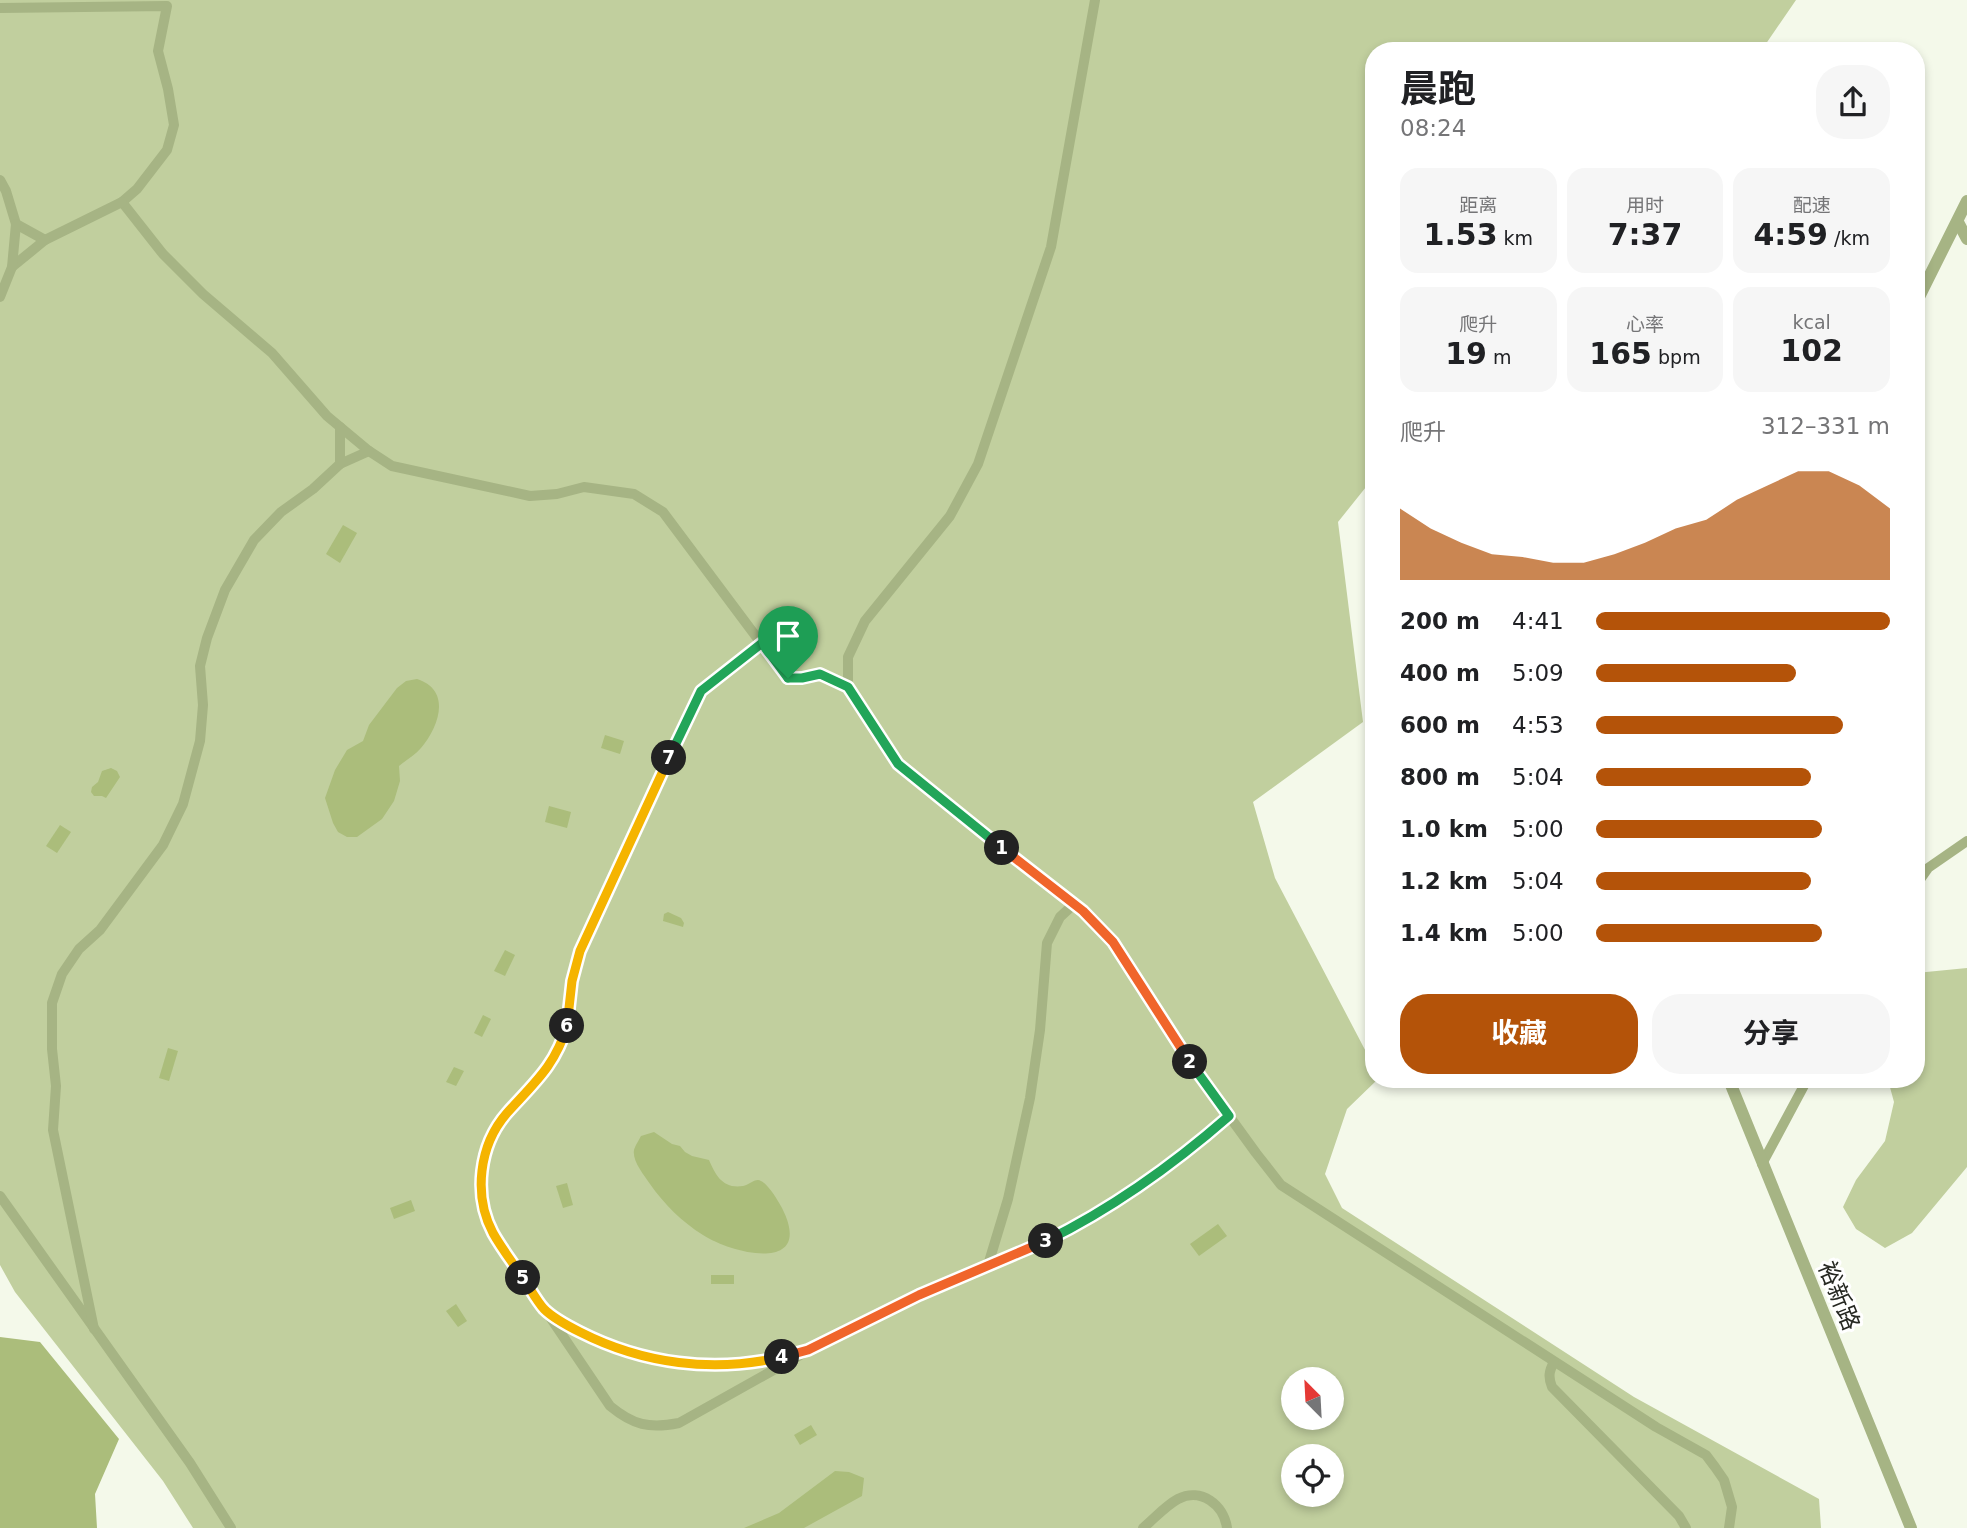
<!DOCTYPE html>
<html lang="zh">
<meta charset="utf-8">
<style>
:root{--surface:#fff;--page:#f6f6f6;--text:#202124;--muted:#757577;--accent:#b45309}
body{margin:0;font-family:"DejaVu Sans","Noto Sans SC",sans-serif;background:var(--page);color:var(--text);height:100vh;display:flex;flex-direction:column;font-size:26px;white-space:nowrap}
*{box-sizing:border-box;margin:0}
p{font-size:23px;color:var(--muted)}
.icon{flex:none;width:38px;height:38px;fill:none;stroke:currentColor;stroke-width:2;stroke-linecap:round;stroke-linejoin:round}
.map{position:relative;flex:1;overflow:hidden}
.side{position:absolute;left:1365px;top:42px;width:560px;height:1046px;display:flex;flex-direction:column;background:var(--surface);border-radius:28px;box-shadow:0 4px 10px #0003}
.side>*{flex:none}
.needle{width:46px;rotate:336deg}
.fabs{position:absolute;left:1281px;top:1367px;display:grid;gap:14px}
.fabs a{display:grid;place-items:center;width:63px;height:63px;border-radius:50%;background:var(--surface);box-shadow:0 4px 10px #0003;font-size:35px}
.pin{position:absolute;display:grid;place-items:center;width:60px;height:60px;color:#fff;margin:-72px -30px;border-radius:50% 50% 50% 0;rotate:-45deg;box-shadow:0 0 7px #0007}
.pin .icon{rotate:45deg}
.km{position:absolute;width:35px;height:35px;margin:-18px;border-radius:50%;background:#222;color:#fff;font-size:19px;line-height:35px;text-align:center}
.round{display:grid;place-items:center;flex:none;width:74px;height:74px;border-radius:28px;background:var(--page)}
.summary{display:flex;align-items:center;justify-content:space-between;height:119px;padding:0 35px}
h1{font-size:38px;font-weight:700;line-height:52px}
.figures{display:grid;grid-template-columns:repeat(3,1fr);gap:10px;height:119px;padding:7px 35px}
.figures div{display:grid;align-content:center;border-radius:18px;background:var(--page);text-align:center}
.figures b{font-size:30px;font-weight:700}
.figures small{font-size:19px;font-weight:400}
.figures p{font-size:19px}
.chart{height:196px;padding:14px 35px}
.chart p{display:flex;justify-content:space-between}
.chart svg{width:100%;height:126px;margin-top:7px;fill:var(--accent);opacity:.7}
.cta{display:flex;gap:14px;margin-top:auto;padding:14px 35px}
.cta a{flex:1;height:80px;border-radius:28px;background:var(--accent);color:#fff;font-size:28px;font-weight:700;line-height:80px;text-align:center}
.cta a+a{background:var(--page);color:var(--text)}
ul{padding:0 35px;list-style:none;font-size:23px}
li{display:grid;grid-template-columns:112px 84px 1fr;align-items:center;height:52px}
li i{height:18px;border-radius:9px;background:var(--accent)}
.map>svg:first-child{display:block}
.green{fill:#c1cf9e;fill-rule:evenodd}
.water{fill:#abbd7b}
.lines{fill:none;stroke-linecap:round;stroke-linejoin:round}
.minor{stroke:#a6b484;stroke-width:10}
.tertiary{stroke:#a6b484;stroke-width:12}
.split-1-casing{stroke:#fff;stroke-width:14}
.split-2-casing{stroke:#fff;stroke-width:14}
.split-3-casing{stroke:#fff;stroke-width:14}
.split-4-casing{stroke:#fff;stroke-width:14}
.split-5-casing{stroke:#fff;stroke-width:14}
.split-6-casing{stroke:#fff;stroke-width:14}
.split-7-casing{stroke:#fff;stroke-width:14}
.split-8-casing{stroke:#fff;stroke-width:14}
.split-1{stroke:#22a559;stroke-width:9}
.split-2{stroke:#f0652b;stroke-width:9}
.split-3{stroke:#22a559;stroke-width:9}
.split-4{stroke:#f0652b;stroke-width:9}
.split-5{stroke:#f5b400;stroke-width:9}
.split-6{stroke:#f5b400;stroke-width:9}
.split-7{stroke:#f5b400;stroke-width:9}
.split-8{stroke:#22a559;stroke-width:9}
.labels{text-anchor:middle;stroke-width:6;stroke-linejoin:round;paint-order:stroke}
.street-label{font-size:24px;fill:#262822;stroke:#fff}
</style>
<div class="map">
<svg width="1967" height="1528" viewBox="0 0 1967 1528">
<rect width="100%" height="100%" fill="#f4f9ea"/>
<g class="green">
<path d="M0 0H1796L1761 51H1374V477L1338 522 1363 722 1253 802 1275 878 1374 1067V1080H1377L1347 1109 1325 1174 1342 1208 1634 1397 1819 1499 1821 1528H193L163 1481 15 1292 0 1265ZM1293 1379H1332V1418H1293ZM1293 1456H1332V1494H1293Z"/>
<polygon points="1967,968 1967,1167 1912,1233 1885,1248 1856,1229 1843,1207 1856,1180 1885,1141 1894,1102 1888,1080 1916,1080 1916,973"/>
</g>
<g class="water">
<polygon points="343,525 357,533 340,563 326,554"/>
<path d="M417 679C452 690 439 727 421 748 415 755 406 760 399 766L400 781 394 801 382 819 357 837H347L338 832 333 823 325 798 335 770 347 750 363 741 369 725 397 688 406 681Z"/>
<polygon points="605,735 624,741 620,754 601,748"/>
<polygon points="111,768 117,771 120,777 106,798 102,796 94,796 91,792 92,787 98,782 102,771"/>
<polygon points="549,806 571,812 567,828 545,822"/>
<polygon points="60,825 71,832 57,853 46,846"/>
<polygon points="668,912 681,918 684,923 683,927 663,921 664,914"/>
<polygon points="505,950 515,955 505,976 494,971"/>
<polygon points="483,1015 491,1019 482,1037 474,1033"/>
<polygon points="168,1048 178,1051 169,1081 159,1078"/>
<polygon points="454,1067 464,1071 456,1086 446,1082"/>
<path d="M654 1132 672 1144 680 1146 685 1152 692 1156 709 1160C716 1176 723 1189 743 1186 748 1185 753 1180 758 1180 767 1181 778 1201 782 1208 815 1273 734 1255 703 1235 682 1222 664 1204 650 1184 644 1175 632 1161 634 1150 635 1146 639 1140 641 1136Z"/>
<polygon points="567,1183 573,1205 563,1208 556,1186"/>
<polygon points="411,1200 415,1211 394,1219 390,1208"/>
<polygon points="1218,1224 1227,1236 1199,1256 1190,1244"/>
<rect x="711" y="1275" width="23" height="9"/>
<polygon points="456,1304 467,1321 458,1327 446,1311"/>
<polygon points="0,1337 40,1342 119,1439 95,1494 97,1528 0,1528"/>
<polygon points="811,1425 817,1435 800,1445 794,1435"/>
<polygon points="835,1471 849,1472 864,1478 862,1496 804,1528 744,1528 779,1513"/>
</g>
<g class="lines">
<g class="minor">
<polyline points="1095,0 1051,247 978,464 950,516 865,621 848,657 848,687 898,764 985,836 1083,911 1113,942 1182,1051 1256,1153 1281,1185 1656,1427 1706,1455 1715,1467 1724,1480 1732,1507 1729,1528"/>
<polyline points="0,8 167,6 158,51 168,89 174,125 167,150 137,189 122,202 163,254 203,294 272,353 327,416 369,451 392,466 530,496 557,494 584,487 634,494 663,512 787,678 802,678 820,674 848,687"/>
<polyline points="0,180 6,191 16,224 45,240 122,202"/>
<polyline points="12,267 45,240"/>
<polyline points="0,297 12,267 16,224"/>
<polyline points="340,464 369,451"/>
<path d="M762 643 701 691 580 951C570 984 572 1019 557 1051 549 1068 537 1080 524 1094 484 1137 470 1174 492 1231L610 1406C633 1425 649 1429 679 1423L845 1330 919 1295 1033 1247 1086 1220 1160 1172 1229 1116"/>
<polyline points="1916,885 1928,868 1967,841"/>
<polyline points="1762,1164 1807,1080"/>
<polyline points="0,1196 190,1463 231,1528"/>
<polyline points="988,1265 1008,1199 1030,1098 1040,1030 1047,943 1060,917 1074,904"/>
<path d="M552 1315C623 1363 708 1375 791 1355"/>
<polyline points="94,1329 53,1130 56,1086 52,1049 52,1003 62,974 79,949 100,930 163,845 183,804 200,741 203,705 200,666 207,638 225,590 254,540 281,512 313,489 340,464 340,427"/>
<path d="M1554 1362C1549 1371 1548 1377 1552 1387L1679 1516 1686 1528"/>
<path d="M1143 1528C1154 1519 1165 1506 1178 1499 1201 1487 1224 1505 1227 1528"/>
</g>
<g class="tertiary">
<polyline points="1958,222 1967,239"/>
<polyline points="1916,303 1967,201"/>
<polyline points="1729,1080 1911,1528"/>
</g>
</g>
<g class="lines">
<defs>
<polyline id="split-1" points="788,678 802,678 820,674 848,687 898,764 1002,848"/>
<polyline id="split-2" points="1002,848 1083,911 1113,942 1190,1062"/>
<path id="split-3" d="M1046 1241C1113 1208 1173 1165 1229 1116L1190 1062"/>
<polyline id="split-4" points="782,1357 808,1350 919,1295 1046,1241"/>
<path id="split-5" d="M523 1278C530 1288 536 1300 544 1309 553 1318 568 1326 580 1332 643 1364 713 1373 782 1357"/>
<path id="split-6" d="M523 1278C513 1263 502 1249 493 1233 473 1195 479 1145 507 1113 534 1083 555 1066 567 1026"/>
<polyline id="split-7" points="567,1026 572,981 580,951 669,758"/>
<polyline id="split-8" points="669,758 701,691 762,643 788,678"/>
</defs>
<use href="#split-1" class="split-1-casing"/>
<use href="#split-2" class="split-2-casing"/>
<use href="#split-3" class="split-3-casing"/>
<use href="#split-4" class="split-4-casing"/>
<use href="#split-5" class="split-5-casing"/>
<use href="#split-6" class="split-6-casing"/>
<use href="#split-7" class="split-7-casing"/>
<use href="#split-8" class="split-8-casing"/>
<use href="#split-1" class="split-1"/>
<use href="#split-2" class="split-2"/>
<use href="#split-3" class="split-3"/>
<use href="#split-4" class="split-4"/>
<use href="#split-5" class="split-5"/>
<use href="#split-6" class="split-6"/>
<use href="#split-7" class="split-7"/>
<use href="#split-8" class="split-8"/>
</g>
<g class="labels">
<g class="street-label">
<text transform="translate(1839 1296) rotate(68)" y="8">裕新路</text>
</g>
</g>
</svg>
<div class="fabs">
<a><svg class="needle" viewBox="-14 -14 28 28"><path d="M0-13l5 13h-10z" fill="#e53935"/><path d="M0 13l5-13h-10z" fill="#757577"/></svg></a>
<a><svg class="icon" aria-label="locate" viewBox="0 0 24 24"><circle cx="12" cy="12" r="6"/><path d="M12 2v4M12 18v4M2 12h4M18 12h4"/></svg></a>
</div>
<div class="pin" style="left:788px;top:678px;background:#1e9e55"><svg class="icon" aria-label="arrive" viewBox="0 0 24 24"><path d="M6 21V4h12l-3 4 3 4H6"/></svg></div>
<b class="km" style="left:1002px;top:848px">1</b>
<b class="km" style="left:1190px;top:1062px">2</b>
<b class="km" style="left:1046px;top:1241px">3</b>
<b class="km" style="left:782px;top:1357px">4</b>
<b class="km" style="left:523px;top:1278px">5</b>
<b class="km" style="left:567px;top:1026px">6</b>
<b class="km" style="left:669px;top:758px">7</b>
<section class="side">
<div class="summary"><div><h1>晨跑</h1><p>08:24</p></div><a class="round"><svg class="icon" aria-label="share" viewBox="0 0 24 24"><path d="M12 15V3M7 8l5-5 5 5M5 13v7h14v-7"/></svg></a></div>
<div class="figures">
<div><p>距离</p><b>1.53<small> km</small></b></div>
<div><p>用时</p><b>7:37</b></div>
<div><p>配速</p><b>4:59<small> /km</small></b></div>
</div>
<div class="figures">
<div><p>爬升</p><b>19<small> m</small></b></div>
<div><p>心率</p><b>165<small> bpm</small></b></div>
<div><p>kcal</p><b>102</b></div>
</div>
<div class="chart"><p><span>爬升</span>312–331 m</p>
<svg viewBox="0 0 160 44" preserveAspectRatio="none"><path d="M0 44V19L10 26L20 31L30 35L40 36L50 38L60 38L70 35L80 31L90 26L100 23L110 16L120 11L130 6L140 6L150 11L160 19V44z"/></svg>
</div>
<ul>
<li><b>200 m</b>4:41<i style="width:100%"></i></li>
<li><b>400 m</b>5:09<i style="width:68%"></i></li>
<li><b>600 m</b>4:53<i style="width:84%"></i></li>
<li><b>800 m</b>5:04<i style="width:73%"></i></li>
<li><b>1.0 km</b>5:00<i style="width:77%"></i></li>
<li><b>1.2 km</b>5:04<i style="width:73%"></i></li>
<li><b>1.4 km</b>5:00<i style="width:77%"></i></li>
</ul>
<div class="cta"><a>收藏</a><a>分享</a></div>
</section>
</div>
